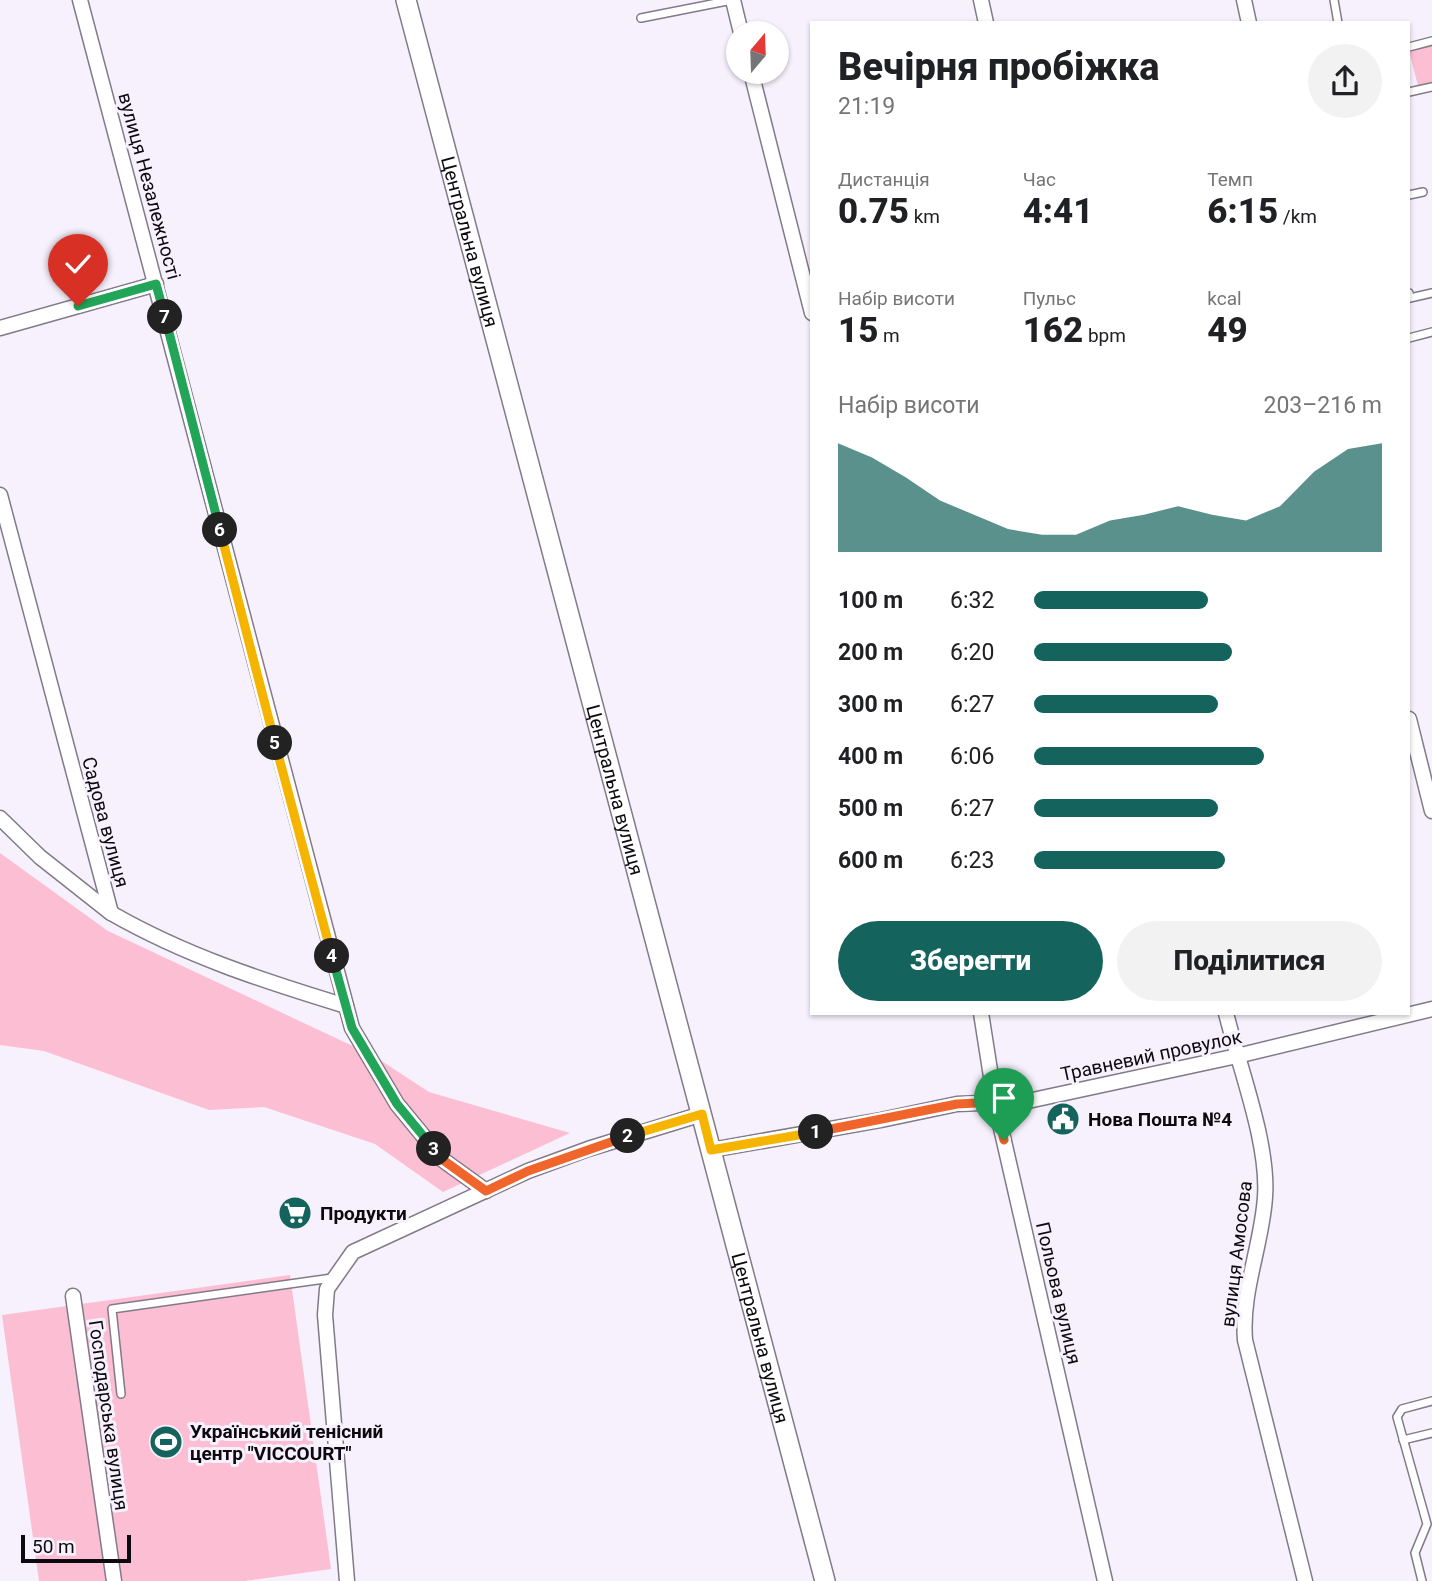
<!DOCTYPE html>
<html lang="uk">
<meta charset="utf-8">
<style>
:root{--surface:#fff;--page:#f2f2f2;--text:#202124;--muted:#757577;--accent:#15635d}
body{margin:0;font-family:Roboto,sans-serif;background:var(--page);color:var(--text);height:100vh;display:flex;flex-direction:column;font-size:26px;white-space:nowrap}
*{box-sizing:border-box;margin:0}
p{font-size:23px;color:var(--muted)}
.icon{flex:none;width:38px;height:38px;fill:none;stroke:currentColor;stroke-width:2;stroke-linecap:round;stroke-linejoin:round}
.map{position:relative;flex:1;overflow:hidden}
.details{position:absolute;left:810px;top:21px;width:600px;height:994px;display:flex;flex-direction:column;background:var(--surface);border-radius:0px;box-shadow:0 2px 5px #0004}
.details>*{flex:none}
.needle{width:46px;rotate:19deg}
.controls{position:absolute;left:726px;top:21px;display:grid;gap:14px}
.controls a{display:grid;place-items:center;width:63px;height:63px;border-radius:50%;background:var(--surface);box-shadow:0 2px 5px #0004;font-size:35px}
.scale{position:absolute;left:21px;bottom:18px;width:110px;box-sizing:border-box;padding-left:7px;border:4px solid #0d0a0f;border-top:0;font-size:19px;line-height:24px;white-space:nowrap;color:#0d0a0f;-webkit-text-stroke:5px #f7f1fd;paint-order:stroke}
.pin{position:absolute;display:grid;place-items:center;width:60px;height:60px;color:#fff;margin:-72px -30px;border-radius:50% 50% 50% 0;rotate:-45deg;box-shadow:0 0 7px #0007}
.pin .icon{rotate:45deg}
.km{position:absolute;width:35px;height:35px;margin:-18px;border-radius:50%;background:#222;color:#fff;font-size:19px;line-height:35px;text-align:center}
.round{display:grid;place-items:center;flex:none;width:74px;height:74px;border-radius:37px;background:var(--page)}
.overview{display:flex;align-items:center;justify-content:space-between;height:119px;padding:0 28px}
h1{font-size:38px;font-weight:800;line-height:52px}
.figures{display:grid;grid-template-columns:repeat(3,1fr);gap:10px;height:119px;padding:7px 28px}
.figures div{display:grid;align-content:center}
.figures b{font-size:35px;font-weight:800}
.figures small{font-size:19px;font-weight:400}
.figures p{font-size:19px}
.chart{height:196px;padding:14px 28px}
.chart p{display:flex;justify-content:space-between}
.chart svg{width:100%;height:126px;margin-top:7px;fill:var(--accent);opacity:.7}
.action{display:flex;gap:14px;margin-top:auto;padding:14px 28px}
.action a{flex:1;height:80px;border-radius:42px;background:var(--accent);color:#fff;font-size:28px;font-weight:800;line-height:80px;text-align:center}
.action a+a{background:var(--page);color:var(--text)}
ul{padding:0 28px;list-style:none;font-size:23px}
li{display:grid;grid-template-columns:112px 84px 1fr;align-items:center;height:52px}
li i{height:18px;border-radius:9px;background:var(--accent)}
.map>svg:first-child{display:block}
.green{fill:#fcbed2}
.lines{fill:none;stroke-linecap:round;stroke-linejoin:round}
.lane-casing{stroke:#827a88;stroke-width:10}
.street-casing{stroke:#827a88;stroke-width:17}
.secondary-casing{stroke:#827a88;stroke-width:22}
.lane{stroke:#fff;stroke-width:7}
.street{stroke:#fff;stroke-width:14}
.secondary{stroke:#fff;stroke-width:19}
.split-1-casing{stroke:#fff;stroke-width:14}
.split-2-casing{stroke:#fff;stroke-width:14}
.split-3-casing{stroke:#fff;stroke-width:14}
.split-4-casing{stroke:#fff;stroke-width:14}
.split-5-casing{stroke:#fff;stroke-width:14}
.split-6-casing{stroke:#fff;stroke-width:14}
.split-7-casing{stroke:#fff;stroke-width:14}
.split-8-casing{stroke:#fff;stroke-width:14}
.split-1{stroke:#f0652b;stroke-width:9}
.split-2{stroke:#f5b400;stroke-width:9}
.split-3{stroke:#f0652b;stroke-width:9}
.split-4{stroke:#22a559;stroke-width:9}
.split-5{stroke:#f5b400;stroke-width:9}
.split-6{stroke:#f5b400;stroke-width:9}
.split-7{stroke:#22a559;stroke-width:9}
.split-8{stroke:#22a559;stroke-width:9}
.labels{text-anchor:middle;stroke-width:6;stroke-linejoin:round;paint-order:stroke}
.street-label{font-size:19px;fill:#0d0a0f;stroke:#f7f1fd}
.poi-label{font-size:19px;font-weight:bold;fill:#0d0a0f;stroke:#f7f1fd;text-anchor:start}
</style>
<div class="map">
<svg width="1432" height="1581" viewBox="0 0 1432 1581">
<rect width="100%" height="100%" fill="#f7f1fd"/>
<g class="green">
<polygon points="1432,45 1432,82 1418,86 1409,51"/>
<polygon points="0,853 108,931 374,1056 429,1092 570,1133 443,1192 375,1144 264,1107 209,1110 44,1051 0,1045"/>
<polygon points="290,1275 331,1569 245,1581 39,1581 2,1315"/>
</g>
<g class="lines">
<defs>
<g id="lane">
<polyline points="1334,0 1338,23"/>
<polyline points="641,18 732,0"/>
<polyline points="1409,47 1432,41"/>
<polyline points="1409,92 1432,87"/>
<polyline points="1409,195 1423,192"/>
<polyline points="1409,293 1410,298 1432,293"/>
<polyline points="1409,338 1432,332"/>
<polyline points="121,1394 112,1309 332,1278"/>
<polyline points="1403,1440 1432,1433"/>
<polyline points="1422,1581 1415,1553 1427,1524 1397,1417 1402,1409 1432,1401"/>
</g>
<g id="street">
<polyline points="80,0 352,1028 397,1104 443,1160 486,1191"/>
<polyline points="733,0 741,33"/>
<polyline points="981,0 986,23"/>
<polyline points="1244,0 1249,23"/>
<polyline points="751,72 812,313"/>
<polyline points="0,328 156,284"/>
<path d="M0 495 111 913C186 956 264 981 346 1006"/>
<polyline points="1409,719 1432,811"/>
<polyline points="0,818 40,857 111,913"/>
<polyline points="981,1013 995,1102 1105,1581"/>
<path d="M1226 1013C1239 1067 1269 1143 1265 1197 1262 1245 1241 1291 1245 1340L1305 1581"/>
<polyline points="711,1150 881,1120 957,1104 1028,1101 1237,1056 1432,1009"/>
<polyline points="73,1296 114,1581"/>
<polyline points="347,1581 325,1315 327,1289 353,1252 528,1171 588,1149 702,1114"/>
</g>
<g id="secondary">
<path id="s1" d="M406 0 825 1581"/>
</g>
</defs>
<use href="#lane" class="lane-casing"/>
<use href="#street" class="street-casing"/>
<use href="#secondary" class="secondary-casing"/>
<use href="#lane" class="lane"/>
<use href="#street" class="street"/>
<use href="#secondary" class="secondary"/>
</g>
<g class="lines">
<defs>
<polyline id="split-1" points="816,1132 957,1104 995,1102 1004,1140"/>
<polyline id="split-2" points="628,1136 702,1114 711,1150 816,1132"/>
<polyline id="split-3" points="434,1149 443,1160 486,1191 528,1171 628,1136"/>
<polyline id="split-4" points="332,956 352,1028 397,1104 434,1149"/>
<polyline id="split-5" points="275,743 332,956"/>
<polyline id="split-6" points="220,530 275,743"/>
<polyline id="split-7" points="165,317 220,530"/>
<polyline id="split-8" points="78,306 156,284 165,317"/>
</defs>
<use href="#split-1" class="split-1-casing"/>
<use href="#split-2" class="split-2-casing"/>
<use href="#split-3" class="split-3-casing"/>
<use href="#split-4" class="split-4-casing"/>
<use href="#split-5" class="split-5-casing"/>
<use href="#split-6" class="split-6-casing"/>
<use href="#split-7" class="split-7-casing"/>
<use href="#split-8" class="split-8-casing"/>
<use href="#split-1" class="split-1"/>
<use href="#split-2" class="split-2"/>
<use href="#split-3" class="split-3"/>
<use href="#split-4" class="split-4"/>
<use href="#split-5" class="split-5"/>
<use href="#split-6" class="split-6"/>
<use href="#split-7" class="split-7"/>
<use href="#split-8" class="split-8"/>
</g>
<defs>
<symbol id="civic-disc" viewBox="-11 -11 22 22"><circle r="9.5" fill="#15635d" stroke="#f7f1fd"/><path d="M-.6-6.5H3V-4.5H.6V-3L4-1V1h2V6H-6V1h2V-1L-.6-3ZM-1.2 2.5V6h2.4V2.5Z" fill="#fff"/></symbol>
<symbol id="supermarket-disc" viewBox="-11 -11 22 22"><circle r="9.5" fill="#15635d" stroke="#f7f1fd"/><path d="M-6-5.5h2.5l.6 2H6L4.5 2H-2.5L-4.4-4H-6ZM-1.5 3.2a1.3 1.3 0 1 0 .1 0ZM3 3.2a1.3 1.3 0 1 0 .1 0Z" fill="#fff"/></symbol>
<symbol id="stadium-disc" viewBox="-11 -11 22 22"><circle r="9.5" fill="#15635d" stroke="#f7f1fd"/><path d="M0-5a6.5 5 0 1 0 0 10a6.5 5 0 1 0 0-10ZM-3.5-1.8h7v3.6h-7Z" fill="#fff"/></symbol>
</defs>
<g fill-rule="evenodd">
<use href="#civic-disc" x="1044" y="1100" width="38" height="38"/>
<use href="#supermarket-disc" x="276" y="1194" width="38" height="38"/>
<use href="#stadium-disc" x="147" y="1423" width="38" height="38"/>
</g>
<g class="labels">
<g class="street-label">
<text transform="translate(150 186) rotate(75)" y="7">вулиця Незалежності</text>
<text dy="7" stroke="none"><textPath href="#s1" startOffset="250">Центральна вулиця</textPath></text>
<text dy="7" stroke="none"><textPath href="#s1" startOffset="817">Центральна вулиця</textPath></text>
<text transform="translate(106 822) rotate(75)" y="7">Садова вулиця</text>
<text transform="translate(1151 1055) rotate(-12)" y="7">Травневий провулок</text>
<text transform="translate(1236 1254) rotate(-83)" y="7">вулиця Амосова</text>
<text transform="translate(1059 1293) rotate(77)" y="7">Польова вулиця</text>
<text dy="7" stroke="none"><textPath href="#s1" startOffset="1384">Центральна вулиця</textPath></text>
<text transform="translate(109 1415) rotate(82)" y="7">Господарська вулиця</text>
</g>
<g class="poi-label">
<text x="1088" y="1126">Нова Пошта №4</text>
<text x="320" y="1220">Продукти</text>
<text x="190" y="1438">Український тенісний<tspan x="190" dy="22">центр "VICCOURT"</tspan></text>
</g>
</g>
</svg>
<div class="controls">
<a><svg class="needle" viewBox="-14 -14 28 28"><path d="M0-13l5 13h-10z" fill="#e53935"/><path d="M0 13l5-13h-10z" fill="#757577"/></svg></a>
</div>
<div class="scale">50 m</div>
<div class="pin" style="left:1004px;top:1140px;background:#1e9e55"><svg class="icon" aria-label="arrive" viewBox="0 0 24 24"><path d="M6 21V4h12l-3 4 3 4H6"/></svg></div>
<div class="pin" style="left:78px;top:306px;background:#d93025"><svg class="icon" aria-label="check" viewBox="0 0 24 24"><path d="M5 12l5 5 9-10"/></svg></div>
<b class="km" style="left:816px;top:1132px">1</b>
<b class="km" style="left:628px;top:1136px">2</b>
<b class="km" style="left:434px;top:1149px">3</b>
<b class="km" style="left:332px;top:956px">4</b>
<b class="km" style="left:275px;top:743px">5</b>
<b class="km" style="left:220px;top:530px">6</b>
<b class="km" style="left:165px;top:317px">7</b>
<section class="details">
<div class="overview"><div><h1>Вечірня пробіжка</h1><p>21:19</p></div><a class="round"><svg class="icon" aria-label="share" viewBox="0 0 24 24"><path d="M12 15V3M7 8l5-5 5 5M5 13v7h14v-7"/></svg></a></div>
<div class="figures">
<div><p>Дистанція</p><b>0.75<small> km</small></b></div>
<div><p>Час</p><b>4:41</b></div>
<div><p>Темп</p><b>6:15<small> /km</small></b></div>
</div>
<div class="figures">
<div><p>Набір висоти</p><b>15<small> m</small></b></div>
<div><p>Пульс</p><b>162<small> bpm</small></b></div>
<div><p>kcal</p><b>49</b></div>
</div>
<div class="chart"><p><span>Набір висоти</span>203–216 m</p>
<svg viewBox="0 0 160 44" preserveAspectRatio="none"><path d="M0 44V6L10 11L20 18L30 26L40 31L50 36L60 38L70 38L80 33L90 31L100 28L110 31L120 33L130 28L140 16L150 8L160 6V44z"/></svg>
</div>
<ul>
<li><b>100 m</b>6:32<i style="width:50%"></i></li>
<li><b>200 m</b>6:20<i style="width:57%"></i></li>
<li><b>300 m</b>6:27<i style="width:53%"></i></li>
<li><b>400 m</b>6:06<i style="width:66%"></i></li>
<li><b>500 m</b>6:27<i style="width:53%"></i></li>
<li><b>600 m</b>6:23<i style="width:55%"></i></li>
</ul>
<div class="action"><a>Зберегти</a><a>Поділитися</a></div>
</section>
</div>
